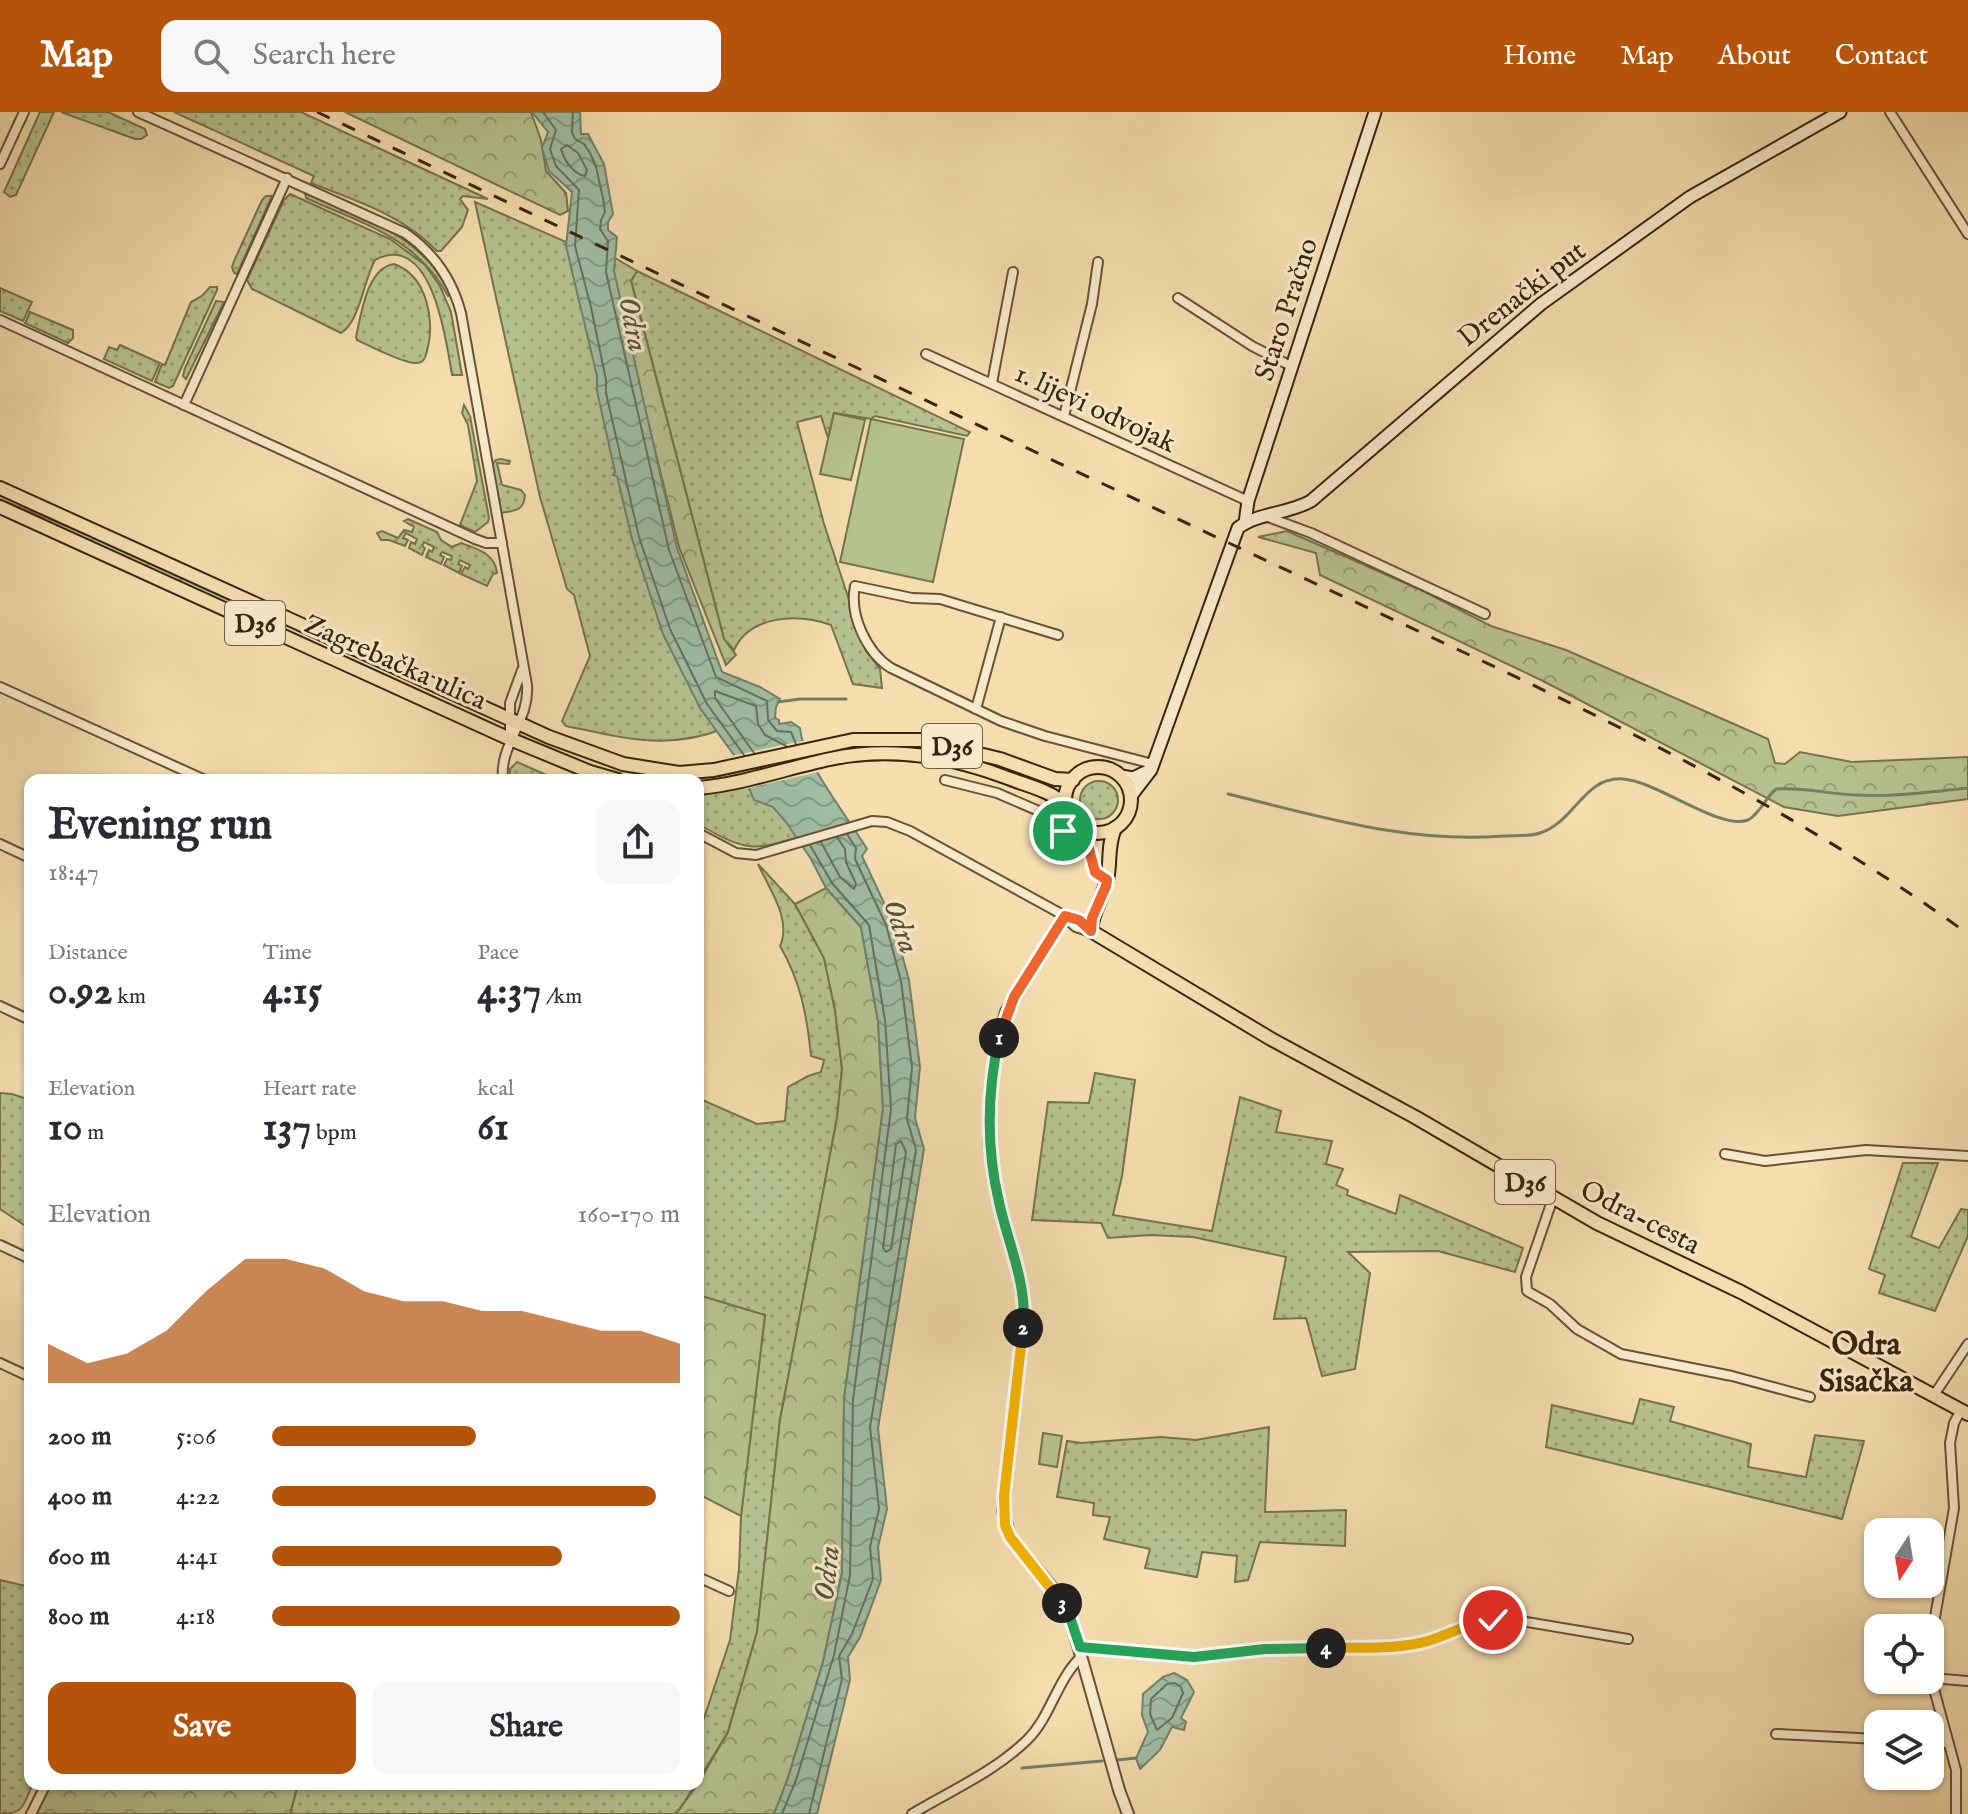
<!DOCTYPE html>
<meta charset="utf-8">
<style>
:root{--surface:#fff;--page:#f7f7f7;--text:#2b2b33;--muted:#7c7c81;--accent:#b45309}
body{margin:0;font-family:"IM FELL English",serif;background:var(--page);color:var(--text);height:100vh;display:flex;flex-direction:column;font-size:30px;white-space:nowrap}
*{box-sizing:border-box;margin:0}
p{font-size:26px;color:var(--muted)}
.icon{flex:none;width:44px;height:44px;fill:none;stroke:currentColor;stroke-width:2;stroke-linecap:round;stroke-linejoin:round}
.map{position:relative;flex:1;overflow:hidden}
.sheet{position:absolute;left:24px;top:662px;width:680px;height:1016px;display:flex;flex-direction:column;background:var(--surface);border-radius:16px;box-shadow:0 2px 6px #0004}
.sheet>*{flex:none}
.needle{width:52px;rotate:192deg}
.buttons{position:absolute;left:1864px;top:1406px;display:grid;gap:16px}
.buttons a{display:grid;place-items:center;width:80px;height:80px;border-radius:16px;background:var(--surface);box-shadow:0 2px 6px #0004;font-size:40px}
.pin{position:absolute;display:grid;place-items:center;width:68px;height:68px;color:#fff;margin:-34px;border:4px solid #fff;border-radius:50%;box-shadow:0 2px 8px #0007}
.km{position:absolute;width:40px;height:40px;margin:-20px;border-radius:50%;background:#222;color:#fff;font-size:22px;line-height:40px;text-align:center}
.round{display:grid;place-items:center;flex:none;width:84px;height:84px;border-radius:16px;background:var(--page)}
.summary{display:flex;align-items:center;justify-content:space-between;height:136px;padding:0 24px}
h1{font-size:44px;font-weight:700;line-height:60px}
.stats{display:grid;grid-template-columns:repeat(3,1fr);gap:12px;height:136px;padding:8px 24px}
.stats div{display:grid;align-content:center}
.stats b{font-size:40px;font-weight:700}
.stats small{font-size:22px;font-weight:400}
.stats p{font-size:22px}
.chart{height:224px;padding:16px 24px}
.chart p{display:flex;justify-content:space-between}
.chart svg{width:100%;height:144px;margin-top:8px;fill:var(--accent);opacity:.7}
.button{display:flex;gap:16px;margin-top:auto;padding:16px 24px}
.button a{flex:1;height:92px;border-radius:16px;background:var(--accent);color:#fff;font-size:32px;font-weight:700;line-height:92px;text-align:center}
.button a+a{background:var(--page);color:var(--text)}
ul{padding:0 24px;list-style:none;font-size:26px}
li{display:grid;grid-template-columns:128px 96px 1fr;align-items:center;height:60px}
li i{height:20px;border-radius:10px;background:var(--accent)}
header{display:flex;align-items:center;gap:48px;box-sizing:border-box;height:112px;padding:0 40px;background:var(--accent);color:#fff}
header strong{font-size:38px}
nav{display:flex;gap:44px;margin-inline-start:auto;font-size:28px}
.search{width:560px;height:72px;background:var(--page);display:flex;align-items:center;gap:20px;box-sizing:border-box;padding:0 28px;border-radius:16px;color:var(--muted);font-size:30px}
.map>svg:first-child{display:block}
.grass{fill:url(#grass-dots);stroke:#76744c;stroke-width:2}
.forest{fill:url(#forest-crowns);stroke:#76744c;stroke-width:2}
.pitch{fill:#b5c28f;stroke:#76744c;stroke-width:2}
.water{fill:url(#water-waves);stroke:#748066;stroke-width:2}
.pier{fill:#f5ddad}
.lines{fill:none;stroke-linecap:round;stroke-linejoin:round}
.shore{stroke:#6a7157;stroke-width:2}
.stream{stroke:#748066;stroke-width:3}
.minor-casing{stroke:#665333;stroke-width:12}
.tertiary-casing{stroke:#665333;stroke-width:14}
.secondary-casing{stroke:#36250a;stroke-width:15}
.primary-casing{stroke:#36250a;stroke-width:16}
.minor{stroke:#f8e9ca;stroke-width:8}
.tertiary{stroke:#f8e9ca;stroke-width:10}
.secondary{stroke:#f8e9ca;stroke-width:11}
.primary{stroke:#f5ddad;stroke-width:12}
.rail{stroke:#36250a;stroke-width:3;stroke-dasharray:14 14;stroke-linecap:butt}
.split-1-casing{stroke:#fff;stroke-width:16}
.split-2-casing{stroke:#fff;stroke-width:16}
.split-3-casing{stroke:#fff;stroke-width:16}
.split-4-casing{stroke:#fff;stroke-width:16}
.split-5-casing{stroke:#fff;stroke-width:16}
.split-1{stroke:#f0652b;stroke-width:10}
.split-2{stroke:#22a559;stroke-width:10}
.split-3{stroke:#f5b400;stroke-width:10}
.split-4{stroke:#22a559;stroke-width:10}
.split-5{stroke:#f5b400;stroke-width:10}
.labels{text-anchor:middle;stroke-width:6;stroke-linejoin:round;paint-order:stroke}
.shield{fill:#f8e9ca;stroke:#706044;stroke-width:2}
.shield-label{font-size:26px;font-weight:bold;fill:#36250a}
.street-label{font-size:28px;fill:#36250a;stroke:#f8e9ca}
.water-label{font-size:30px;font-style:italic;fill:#555338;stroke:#f8e9ca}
.quarter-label{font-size:32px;font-weight:bold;fill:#36250a;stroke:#f8e9ca}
</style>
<header>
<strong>Map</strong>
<div class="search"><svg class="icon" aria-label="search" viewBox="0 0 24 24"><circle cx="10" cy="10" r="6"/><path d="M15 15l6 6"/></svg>Search here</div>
<nav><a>Home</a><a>Map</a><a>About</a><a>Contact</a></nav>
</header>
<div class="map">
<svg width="1968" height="1702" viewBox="0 0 1968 1702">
<defs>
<pattern id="grass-dots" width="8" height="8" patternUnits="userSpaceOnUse" patternTransform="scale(2)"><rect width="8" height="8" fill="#b5c28f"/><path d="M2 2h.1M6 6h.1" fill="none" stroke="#949d73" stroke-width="1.8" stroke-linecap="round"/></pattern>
<pattern id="forest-crowns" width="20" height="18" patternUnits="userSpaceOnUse" patternTransform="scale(2)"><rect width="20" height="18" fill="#b5c28f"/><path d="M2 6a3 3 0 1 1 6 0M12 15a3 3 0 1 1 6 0" fill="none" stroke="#949d73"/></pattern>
<pattern id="water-waves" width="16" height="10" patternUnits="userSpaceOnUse" patternTransform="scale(2)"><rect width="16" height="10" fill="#9dbda4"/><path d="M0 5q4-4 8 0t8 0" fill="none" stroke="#819984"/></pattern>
</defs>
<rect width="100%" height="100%" fill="#f5ddad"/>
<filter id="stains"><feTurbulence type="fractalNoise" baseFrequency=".0025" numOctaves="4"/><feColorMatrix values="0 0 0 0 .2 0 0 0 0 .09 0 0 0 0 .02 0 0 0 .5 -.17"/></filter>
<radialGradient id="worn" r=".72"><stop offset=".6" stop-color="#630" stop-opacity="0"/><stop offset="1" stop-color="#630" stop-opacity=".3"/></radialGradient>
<g class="grass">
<polygon points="40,0 54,0 16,83 10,85 4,80"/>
<polygon points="61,0 108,0 145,17 147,23 141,27 135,27"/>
<path d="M174 0H301L488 87 463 84 460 87 468 98 462 115 441 139H437C403 103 356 89 311 71L314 64Z"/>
<path d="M305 80C360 103 426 125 450 183L448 184C416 125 363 112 306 86Z"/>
<path d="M290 82 390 127 425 153 440 174 451 200 462 263H452C446 227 432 118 375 148 363 170 360 209 341 221L252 177 247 168 284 88Z"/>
<polygon points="266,84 272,84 237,162 234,161 232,155 235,147 262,88"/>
<path d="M475 90 573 133 725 616C668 639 624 626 566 614L562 609 590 544 574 483 567 477 540 385Z"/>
<path d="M394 152C428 164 435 210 427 239 425 246 424 251 416 251 404 252 370 234 357 228L356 225C361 202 367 156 394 152Z"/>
<path d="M637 159 970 320 967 324 875 304 871 307 834 301 828 326 821 304 797 310 824 412 866 539 880 557 882 576 853 572 831 513C798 501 750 503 734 538L724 527 631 168Z"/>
<polygon points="210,175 217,175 217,178 173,274 169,276 155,270 162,252 165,253 191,190 202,184"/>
<polygon points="0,176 32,190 23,209 0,199"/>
<polygon points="216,189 224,190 186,267 183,264 185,256"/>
<polygon points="30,200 73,218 73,226 68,231 25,211"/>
<polygon points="120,233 160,251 152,269 104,247 109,235 117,238"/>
<polygon points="464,293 470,304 489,406 488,410 475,420 460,413 477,369 468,313 462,301"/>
<path d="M501 347 510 349 509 352 497 351 502 373 521 378 525 383C524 399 515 399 500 401L492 353 496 348Z"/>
<polygon points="0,387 98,427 270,503 271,508 266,510 0,390"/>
<path d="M408 407 437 420 441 428 452 435 461 431C478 437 495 442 497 461L493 462 487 474 461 462 465 455 468 457 470 453 460 448 458 452 462 454 459 461 444 453 447 447 451 448 452 444 442 440 440 443 444 445 441 452 426 445 429 438 432 440 434 435 424 430 422 434 425 436 422 443 409 436 411 430 415 432 417 427 406 421 403 426 408 428 405 434 389 428H381L377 421 382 419 398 426 404 418 412 420 414 415 404 409Z"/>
<polygon points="517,650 558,668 510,668 510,657"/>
<circle cx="1099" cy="688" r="19"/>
<path d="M771 670 807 722C753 740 747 740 698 712V683Z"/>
<path d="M758 752 795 792 824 846 835 898 842 957 837 1006 780 1308 757 1520 728 1620 698 1669V1607L703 1609 730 1528 739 1457 741 1404 765 1203 698 1183V986L757 1012 785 1009 788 975 808 964 821 960 824 948 811 944C807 904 801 870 780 834 792 807 769 777 758 752Z"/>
<polygon points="1095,961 1135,968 1122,1064 1113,1103 1212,1119 1240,985 1281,999 1276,1020 1332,1029 1326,1052 1343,1057 1336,1073 1348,1078 1347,1083 1396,1102 1400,1083 1523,1136 1515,1160 1438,1139 1348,1140 1370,1161 1355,1257 1322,1264 1306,1206 1274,1207 1286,1145 1193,1125 1150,1123 1108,1126 1101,1111 1032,1108 1048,990 1089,991"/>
<polygon points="0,981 12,982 30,988 30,1117 0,1097"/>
<polygon points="1903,1051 1938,1051 1911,1125 1939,1136 1961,1097 1968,1098 1968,1124 1935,1199 1879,1181 1885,1163 1869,1157"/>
<polygon points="1640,1287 1674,1295 1670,1309 1751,1332 1748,1355 1806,1365 1815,1323 1864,1329 1842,1407 1546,1335 1552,1293 1633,1312"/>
<polygon points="1269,1315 1265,1400 1346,1398 1345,1434 1260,1430 1248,1468 1235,1470 1237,1444 1202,1440 1197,1465 1145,1456 1150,1437 1104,1427 1110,1405 1093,1403 1094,1391 1057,1385 1067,1329 1081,1331 1161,1325 1196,1328"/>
<path d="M0 1468 30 1475V1672H33C23 1692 25 1702 0 1702Z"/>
<polygon points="298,1672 696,1672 676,1702 290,1702"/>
</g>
<g class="forest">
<polygon points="345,0 531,0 541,28 546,59 566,81 568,99 560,103"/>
<polygon points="610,143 637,159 631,169 724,527 736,543 726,553 679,435 612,164"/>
<polygon points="1287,419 1421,478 1491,514 1566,538 1768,627 1775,651 1785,652 1800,640 1852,650 1968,645 1968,687 1838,704 1784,695 1543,569 1320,463 1316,441 1258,425"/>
<polygon points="826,776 861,815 878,909 883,997 844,1287 842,1461 823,1550 788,1666 774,1702 676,1702 698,1672 728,1620 757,1520 780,1308 837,1006 842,957 835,898 824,846 795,792"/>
<polygon points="698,1183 765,1203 741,1404 698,1382"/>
<polygon points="51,1672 298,1672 290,1702 37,1702"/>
</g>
<g class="pitch">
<polygon points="834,301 865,308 851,368 820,362"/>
<polygon points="871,307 964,327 933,470 840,450"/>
<polygon points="1043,1321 1062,1324 1057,1355 1039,1352"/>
</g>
<g class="water">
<path d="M532 0H580L581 22H588L604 52 613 102 608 110V118L617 125 614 159 677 436 722 560 760 575 780 587 776 595 775 606 779 608V612L791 610 800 616C802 648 850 708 867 737L862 744 893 810 909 868 920 955 915 1006 924 1037 878 1316 887 1397 878 1435 881 1468 860 1525 848 1545 850 1568 817 1702H774L788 1666 823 1550 842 1461 844 1287 883 997 878 909 861 815 826 776 811 747 786 710 773 695 754 688 736 646 700 596 663 522 632 427 617 364 613 363 615 360 597 279V264L566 134 572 80 549 59 542 36 548 20Z"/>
<polygon points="1174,1561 1187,1568 1194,1580 1181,1606 1186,1610 1184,1618 1172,1615 1160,1638 1140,1657 1136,1646 1148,1620 1142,1603 1143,1582 1163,1565"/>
</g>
<polygon class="pier" points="807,628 823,659 745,677 730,644"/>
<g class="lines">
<g class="shore">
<polyline points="543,0 556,18 550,37 556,54 579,78 575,134 591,195 606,268 606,281 639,425 670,517 707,592 744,643"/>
<polyline points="573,0 572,20 575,27 584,32 590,41 596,55 603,86 605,100 601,108 600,117 608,129 606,160 669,438 716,565 767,589 768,608 777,619 791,620 796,632"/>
<path d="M567 33 578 41 587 58 585 64C573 62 564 48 561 37Z"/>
<polyline points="754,641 715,586 715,579 756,594 758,612 765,623 786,634"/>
<polyline points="821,730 840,765 854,777 856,772 846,750 845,737 837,725"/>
<polygon points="901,1029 906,1040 891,1137 886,1140 883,1136 896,1032"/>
<polygon points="1175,1571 1181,1575 1183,1581 1172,1606 1157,1618 1150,1602 1151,1587 1167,1572"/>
<polyline points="782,1702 796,1668 834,1543 850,1463 853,1288 891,997 885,908 869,813 832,771 810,733"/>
<polyline points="809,1702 842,1567 839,1544 852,1522 873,1467 870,1435 879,1397 870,1315 916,1038 907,1007 912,955 901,869 886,813 855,747 856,736 847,722"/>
</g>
<g class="stream">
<polyline points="778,590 800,587 846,587"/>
<path d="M1228 682C1319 704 1409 732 1503 724 1514 723 1529 725 1540 721 1575 710 1584 664 1623 667 1657 669 1720 719 1748 708 1759 703 1766 685 1776 677 1803 675 1829 682 1856 683 1894 685 1931 680 1968 676"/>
<polyline points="1117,1648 1136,1646"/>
<polyline points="1022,1656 1102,1649"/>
</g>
<defs>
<g id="minor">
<path d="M138 0 405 121C434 141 452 167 461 201L527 573C530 609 499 632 503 668"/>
<polyline points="1890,0 1968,122"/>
<polyline points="0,52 24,0"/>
<polyline points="1178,186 1252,234 1291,254"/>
<polyline points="0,208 475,427 486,431 502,431"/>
<polyline points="926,242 1248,389"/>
<polyline points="992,271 1013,160"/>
<polyline points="184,293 287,66"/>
<polyline points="1064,304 1092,192 1098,150"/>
<polyline points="1268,405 1311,421 1485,502"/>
<path d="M1058 523 940 487 912 486 855 474C849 503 867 541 891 556L1001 609 1045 624 1153 652"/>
<polyline points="0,575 205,668"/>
<polyline points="976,597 1001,505"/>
<polyline points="510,626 510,591 522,558"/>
<polyline points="945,668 997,681 1048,703 1063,719 1089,737 1095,760 1107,768"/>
<polyline points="698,721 736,741 756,743 872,709 887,710 910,719 1065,804"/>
<polyline points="0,732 30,746"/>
<polyline points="0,894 30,908"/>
<polyline points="1725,1042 1765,1049 1866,1038 1968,1044"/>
<polyline points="1553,1086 1526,1165 1527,1179 1550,1192 1577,1217 1621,1242 1732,1264 1810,1285"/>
<polyline points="0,1133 30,1147"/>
<polyline points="0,1251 30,1265"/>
<polyline points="1934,1283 1968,1232"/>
<polyline points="698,1465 729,1479"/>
<polyline points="1080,1535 1194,1545 1265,1537 1404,1534 1428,1529 1471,1510 1493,1508 1521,1509 1628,1527"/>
<polyline points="1931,1566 1968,1569"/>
<polyline points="1776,1622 1878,1627"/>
<polyline points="1930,1630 1948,1631"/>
<polyline points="31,1702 46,1672"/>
<path d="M912 1702C950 1679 996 1659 1028 1627 1051 1604 1057 1567 1082 1544"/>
<polyline points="1956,1702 1956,1658 1931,1566 1930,1534 1954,1396 1950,1331 1954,1311 1961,1298"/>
</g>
<g id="tertiary">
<polyline points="1065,804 1006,900 998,930 991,969 989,1029 994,1071 1017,1155 1025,1203 1003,1399 1010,1425 1050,1473 1070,1505 1119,1678 1128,1702"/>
<polyline points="1065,804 1076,814 1091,819"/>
</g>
<g id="secondary">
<polyline points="1245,411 1248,389 1375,0"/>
<polyline points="1121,664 1133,666 1150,658"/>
<path d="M1131 684 1151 658 1238 416C1257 401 1288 402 1311 389L1541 192 1690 85 1840 0"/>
</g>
<g id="primary">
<polyline points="0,376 549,625 623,652 679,661 714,658 853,628 921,628 1000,647 1055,667 1073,668"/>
<polyline points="0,395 510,627 590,660 618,668"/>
<circle cx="1098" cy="688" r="33"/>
<path d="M698 676C743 672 787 656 830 647 889 634 949 644 1005 665 1025 673 1050 678 1066 693"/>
<path d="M1115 716C1107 734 1111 751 1107 768 1103 786 1092 800 1091 819L1271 927 1415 1005 1597 1111 1741 1180 1968 1302"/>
</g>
</defs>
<use href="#minor" class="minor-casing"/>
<use href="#tertiary" class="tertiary-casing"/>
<use href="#secondary" class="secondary-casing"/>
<use href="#primary" class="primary-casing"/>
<use href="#minor" class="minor"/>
<use href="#tertiary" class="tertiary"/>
<use href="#secondary" class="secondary"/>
<use href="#primary" class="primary"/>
<path class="rail" d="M317 0C621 144 926 289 1231 432 1482 551 1742 658 1968 822"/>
</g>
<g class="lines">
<defs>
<polyline id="split-1" points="999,926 1014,885 1065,804 1079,808 1091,819 1092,806 1106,774 1107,768 1095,760 1089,737 1063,719"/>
<path id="split-2" d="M999 926C987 981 986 1035 999 1090 1008 1132 1028 1173 1023 1216"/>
<polyline id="split-3" points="1023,1216 1004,1384 1005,1413 1010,1425 1062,1491"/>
<polyline id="split-4" points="1062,1491 1070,1505 1080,1535 1194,1545 1265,1537 1326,1536"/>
<path id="split-5" d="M1326 1536C1359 1535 1396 1538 1428 1529 1452 1522 1466 1511 1493 1508"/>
</defs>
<use href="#split-1" class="split-1-casing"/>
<use href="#split-2" class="split-2-casing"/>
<use href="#split-3" class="split-3-casing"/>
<use href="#split-4" class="split-4-casing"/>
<use href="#split-5" class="split-5-casing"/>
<use href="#split-1" class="split-1"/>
<use href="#split-2" class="split-2"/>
<use href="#split-3" class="split-3"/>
<use href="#split-4" class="split-4"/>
<use href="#split-5" class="split-5"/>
</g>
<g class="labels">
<g class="shield">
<rect x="225" y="489" width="60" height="44" rx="6"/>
<rect x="922" y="612" width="60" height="44" rx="6"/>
<rect x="1495" y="1048" width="60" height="44" rx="6"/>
</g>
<g class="shield-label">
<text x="255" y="520">D36</text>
<text x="952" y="643">D36</text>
<text x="1525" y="1079">D36</text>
</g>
<g class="street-label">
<text transform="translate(1521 181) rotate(-38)" y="10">Drenački put</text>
<text transform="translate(1285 197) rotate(-72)" y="10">Staro Pračno</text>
<text transform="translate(1096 295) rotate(25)" y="10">1. lijevi odvojak</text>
<text transform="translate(396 549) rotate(24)" y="10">Zagrebačka ulica</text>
<text transform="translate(1641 1104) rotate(27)" y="10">Odra-cesta</text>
</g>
<g class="water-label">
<text transform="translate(634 212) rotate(79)" y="10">Odra</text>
<text transform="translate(902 814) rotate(71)" y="10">Odra</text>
<text transform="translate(826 1461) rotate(-84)" y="10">Odra</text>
</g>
<g class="quarter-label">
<text x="1866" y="1242">Odra<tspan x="1866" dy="37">Sisačka</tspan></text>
</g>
</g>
<rect width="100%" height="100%" filter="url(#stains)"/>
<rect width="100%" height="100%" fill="url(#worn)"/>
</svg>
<div class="buttons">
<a><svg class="needle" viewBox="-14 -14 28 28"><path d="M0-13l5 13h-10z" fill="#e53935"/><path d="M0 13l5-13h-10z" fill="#7c7c81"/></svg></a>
<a><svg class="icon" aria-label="locate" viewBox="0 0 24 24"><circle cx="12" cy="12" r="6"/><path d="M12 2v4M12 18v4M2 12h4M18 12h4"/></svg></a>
<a><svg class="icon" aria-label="layers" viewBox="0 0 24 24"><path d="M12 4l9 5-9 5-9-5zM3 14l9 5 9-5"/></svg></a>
</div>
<div class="pin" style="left:1063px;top:719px;background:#1e9e55"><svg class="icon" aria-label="arrive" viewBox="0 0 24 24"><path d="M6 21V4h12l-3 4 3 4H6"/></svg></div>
<div class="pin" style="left:1493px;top:1508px;background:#d93025"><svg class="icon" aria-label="check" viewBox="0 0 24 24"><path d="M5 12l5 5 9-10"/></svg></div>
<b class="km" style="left:999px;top:926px">1</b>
<b class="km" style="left:1023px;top:1216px">2</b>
<b class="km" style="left:1062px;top:1491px">3</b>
<b class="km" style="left:1326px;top:1536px">4</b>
<section class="sheet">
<div class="summary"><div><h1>Evening run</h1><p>18:47</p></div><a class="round"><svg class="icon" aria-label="share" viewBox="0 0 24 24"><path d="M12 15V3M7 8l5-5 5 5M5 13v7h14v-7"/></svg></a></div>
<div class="stats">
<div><p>Distance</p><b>0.92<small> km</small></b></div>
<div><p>Time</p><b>4:15</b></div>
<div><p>Pace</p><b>4:37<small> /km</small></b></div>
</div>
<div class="stats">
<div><p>Elevation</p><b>10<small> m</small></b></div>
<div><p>Heart rate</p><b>137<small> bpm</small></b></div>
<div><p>kcal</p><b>61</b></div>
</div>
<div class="chart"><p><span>Elevation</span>160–170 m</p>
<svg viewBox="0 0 160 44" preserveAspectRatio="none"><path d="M0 44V32L10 38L20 35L30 28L40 16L50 6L60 6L70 9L80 16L90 19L100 19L110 22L120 22L130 25L140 28L150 28L160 32V44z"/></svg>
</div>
<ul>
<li><b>200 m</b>5:06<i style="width:50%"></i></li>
<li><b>400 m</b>4:22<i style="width:94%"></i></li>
<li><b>600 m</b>4:41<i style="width:71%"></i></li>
<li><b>800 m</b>4:18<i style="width:100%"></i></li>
</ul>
<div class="button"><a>Save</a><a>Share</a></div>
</section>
</div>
